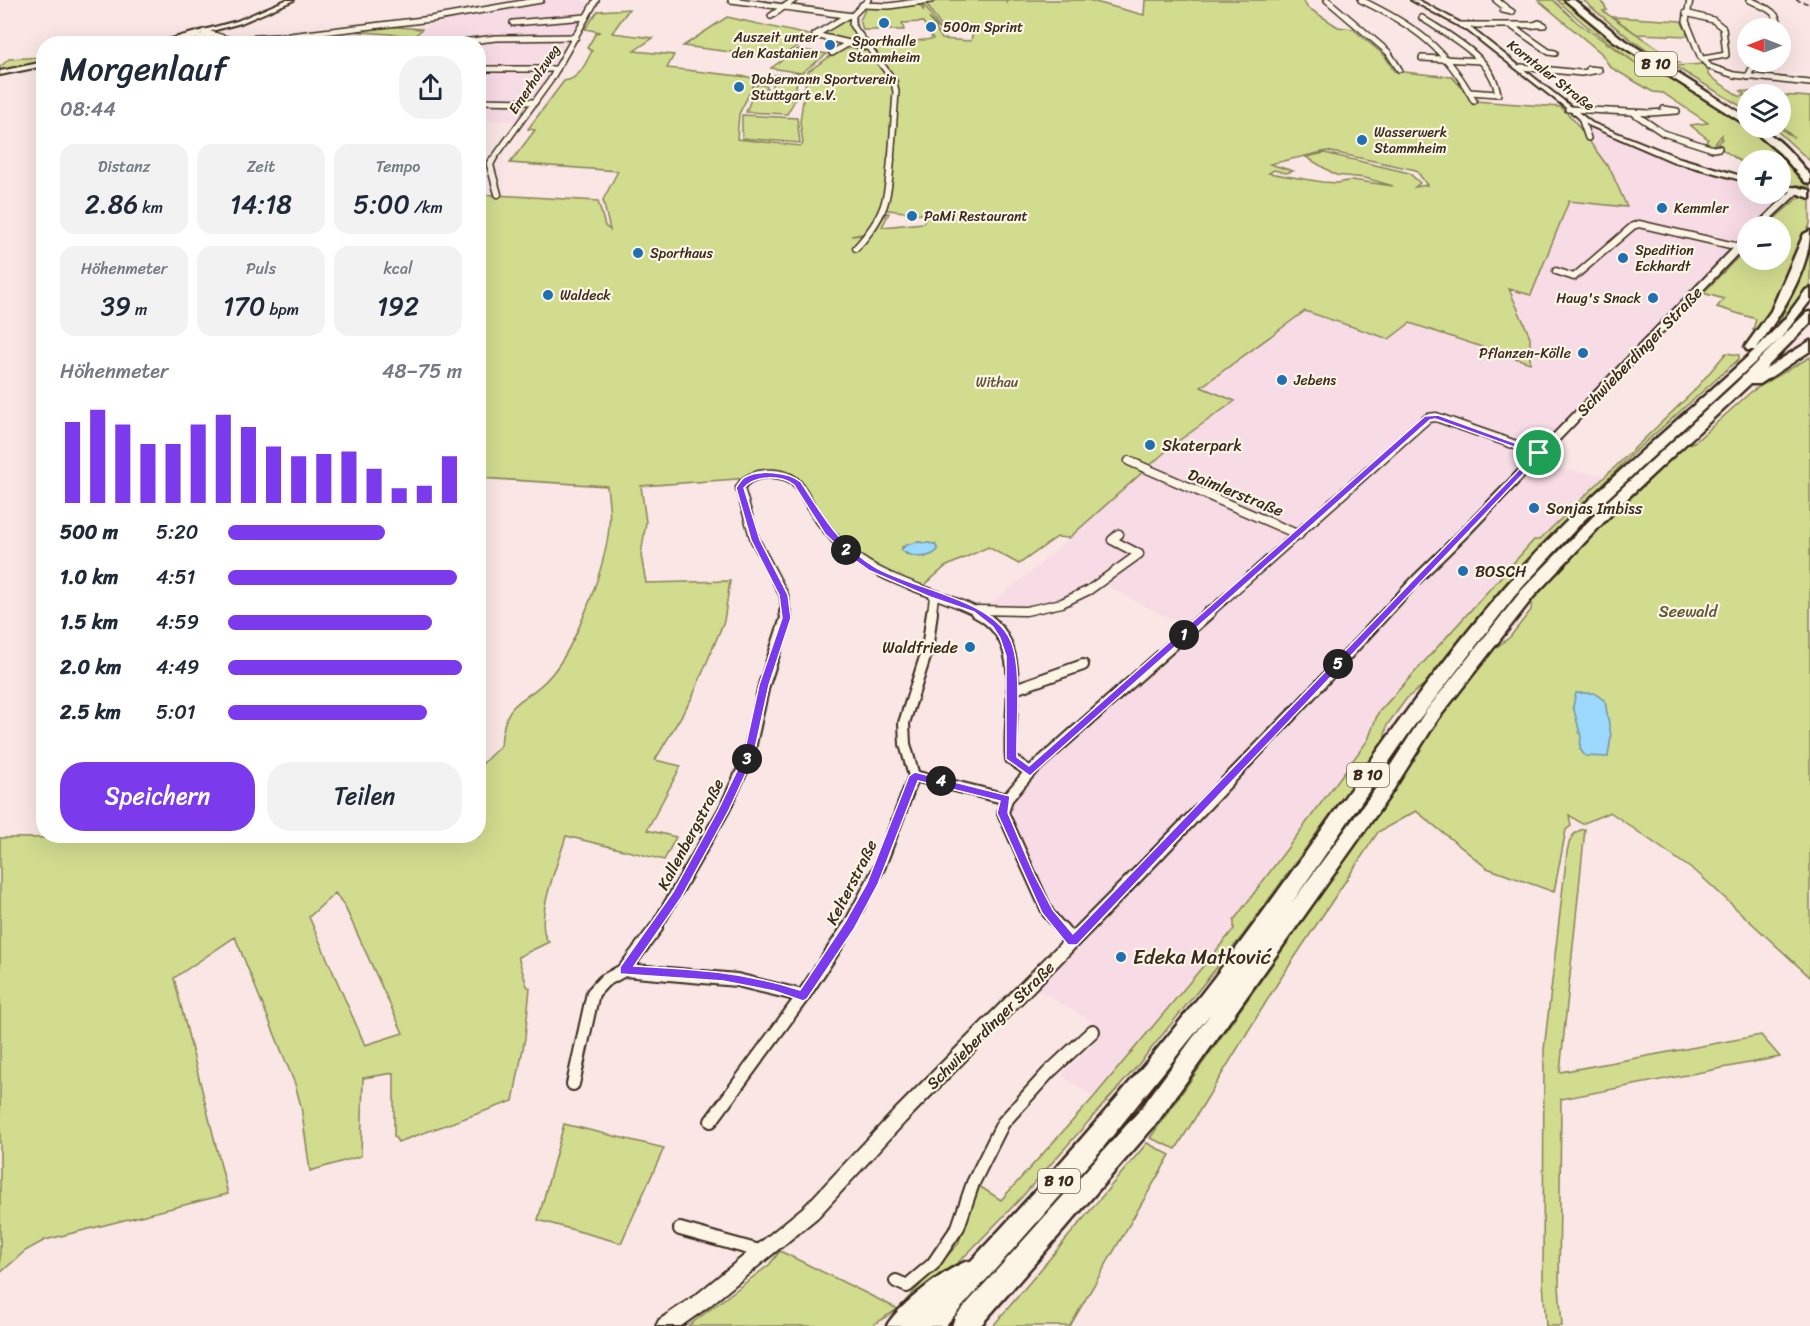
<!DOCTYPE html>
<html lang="de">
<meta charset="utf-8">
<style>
:root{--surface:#fff;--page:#f2f2f3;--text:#1f2937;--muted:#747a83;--accent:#7c3aed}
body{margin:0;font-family:Sriracha,sans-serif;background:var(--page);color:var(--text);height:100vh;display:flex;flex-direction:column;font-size:22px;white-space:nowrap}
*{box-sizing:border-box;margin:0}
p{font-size:20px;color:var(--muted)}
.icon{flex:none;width:33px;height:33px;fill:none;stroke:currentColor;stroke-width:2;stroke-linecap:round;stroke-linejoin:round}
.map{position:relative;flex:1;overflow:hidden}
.details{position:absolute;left:36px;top:36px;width:450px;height:807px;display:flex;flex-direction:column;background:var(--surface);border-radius:24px;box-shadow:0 6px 24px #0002}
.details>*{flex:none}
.needle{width:39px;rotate:270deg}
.buttons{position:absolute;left:1737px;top:18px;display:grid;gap:12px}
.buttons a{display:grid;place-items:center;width:54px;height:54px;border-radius:50%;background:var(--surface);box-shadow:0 6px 24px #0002;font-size:30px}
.pin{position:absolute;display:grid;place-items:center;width:51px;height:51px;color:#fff;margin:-26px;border:3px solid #fff;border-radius:50%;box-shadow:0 2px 6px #0007}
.km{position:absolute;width:30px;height:30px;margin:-15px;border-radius:50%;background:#222;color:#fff;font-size:16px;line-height:30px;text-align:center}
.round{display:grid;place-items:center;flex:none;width:63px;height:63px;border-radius:24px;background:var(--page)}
.overview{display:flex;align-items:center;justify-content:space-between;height:102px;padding:0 24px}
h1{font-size:33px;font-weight:600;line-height:45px}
.figures{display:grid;grid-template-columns:repeat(3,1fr);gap:9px;height:102px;padding:6px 24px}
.figures div{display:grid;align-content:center;border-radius:15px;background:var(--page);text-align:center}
.figures b{font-size:26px;font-weight:600}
.figures small{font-size:16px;font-weight:400}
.figures p{font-size:16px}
.chart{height:168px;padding:12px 24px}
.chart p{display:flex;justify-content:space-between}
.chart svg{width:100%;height:108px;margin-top:6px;stroke:var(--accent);stroke-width:6}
.action{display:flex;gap:12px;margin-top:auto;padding:12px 24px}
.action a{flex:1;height:69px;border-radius:24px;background:var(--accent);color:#fff;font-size:24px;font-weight:600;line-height:69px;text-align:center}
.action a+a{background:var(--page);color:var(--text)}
ul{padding:0 24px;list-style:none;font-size:20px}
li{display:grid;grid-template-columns:96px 72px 1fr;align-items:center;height:45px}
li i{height:15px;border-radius:8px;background:var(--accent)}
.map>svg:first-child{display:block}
.built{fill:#f7dbe5}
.green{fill:#d1dc8f;stroke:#868356;stroke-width:1.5;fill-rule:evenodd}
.water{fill:#9cd9fd;stroke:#7593a4;stroke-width:1.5}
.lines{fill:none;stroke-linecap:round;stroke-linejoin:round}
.street-far4-casing{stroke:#3b2a1e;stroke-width:8}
.street-far3-casing{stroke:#3b2a1e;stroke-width:9}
.street-far2-casing{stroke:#3b2a1e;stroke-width:11}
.street-far1-casing{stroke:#3b2a1e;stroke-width:14}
.street-casing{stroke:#3b2a1e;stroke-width:16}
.secondary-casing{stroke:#3b2a1e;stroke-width:4}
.highway-casing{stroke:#3b2a1e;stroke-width:5}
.street-far4{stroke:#fcf5e5;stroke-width:5}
.street-far3{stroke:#fcf5e5;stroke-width:6}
.street-far2{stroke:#fcf5e5;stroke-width:8}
.street-far1{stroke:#fcf5e5;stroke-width:10}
.street{stroke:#fcf5e5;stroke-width:12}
.secondary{fill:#fcf5e5;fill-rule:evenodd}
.highway{fill:#fcf5e5;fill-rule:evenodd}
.rail{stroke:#3b2a1e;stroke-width:1.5;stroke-dasharray:5 2;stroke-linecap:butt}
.route{fill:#7c3aed;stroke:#fff;stroke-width:1.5;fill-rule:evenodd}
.poi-dot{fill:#1f6fb2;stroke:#fcf5e5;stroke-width:2}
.labels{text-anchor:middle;stroke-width:4.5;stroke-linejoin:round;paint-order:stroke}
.far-poi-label{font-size:14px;fill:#3b2a1e;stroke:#fcf5e5;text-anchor:start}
.far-street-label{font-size:14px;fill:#3b2a1e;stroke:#fcf5e5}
.far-park-label{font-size:14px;fill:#60563a;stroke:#fcf5e5}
.shield{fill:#fcf5e5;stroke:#75675a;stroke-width:1.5}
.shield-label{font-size:15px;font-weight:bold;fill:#3b2a1e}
.street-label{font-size:16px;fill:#3b2a1e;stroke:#fcf5e5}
.poi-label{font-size:16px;fill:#3b2a1e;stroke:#fcf5e5;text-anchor:start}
.park-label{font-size:16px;fill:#60563a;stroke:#fcf5e5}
.near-poi-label{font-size:20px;fill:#3b2a1e;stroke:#fcf5e5;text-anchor:start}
</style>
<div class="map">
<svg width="1810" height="1326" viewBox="0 0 1810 1326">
<rect width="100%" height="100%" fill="#f9e6e5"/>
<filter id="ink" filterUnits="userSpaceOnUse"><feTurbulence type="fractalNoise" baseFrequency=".0167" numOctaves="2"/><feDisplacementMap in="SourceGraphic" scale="12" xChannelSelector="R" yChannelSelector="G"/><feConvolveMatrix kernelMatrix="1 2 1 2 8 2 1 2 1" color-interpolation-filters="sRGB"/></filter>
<g filter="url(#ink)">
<g class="built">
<polygon points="547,0 582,0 588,5 589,12 521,121 479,120 478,44 409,44 433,22"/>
<polygon points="1585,123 1644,148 1747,179 1748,194 1780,194 1781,189 1789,192 1764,226 1748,226 1747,245 1745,248 1537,465 1606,476 1539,540 1534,540 1379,713 1368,740 1234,920 1234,929 1094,1097 1062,1075 1098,1040 1102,1027 1030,985 1072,941 1048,913 1003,813 1007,799 1190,629 1102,583 1046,608 986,607 1036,568 1174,444 1234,401 1201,387 1305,311 1389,339 1410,323 1530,362 1530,337 1509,289 1531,295 1569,201 1627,206 1618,183 1595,148"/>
</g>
<g class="green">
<path d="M945 0H1005L1007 3V0H1088L1144 15 1145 0H1303L1307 7 1338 27 1353 29 1385 56 1394 71 1452 77 1474 101 1561 107 1573 119 1611 171 1627 207 1569 201 1531 295 1509 289 1530 337V363L1410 323 1389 339 1305 311 1201 387 1235 401 1174 444 1069 538 1057 537 1019 564 988 547 945 567 920 589 873 569 838 542 798 483 778 476 641 486 646 522 641 555 646 583 730 581 724 621 692 698 655 760 681 766 647 830 676 837 664 860 566 836C560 859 531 924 549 942L518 957 527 986 530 988 525 1038 513 1101 398 1142 394 1136V1073L363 1078 361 1156 310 1171 301 1106 295 1084 235 937 174 978 228 1194 45 1240 25 1251 0 1273V838L478 836 479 767 501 745C505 694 525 706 551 675 576 646 602 574 608 536 611 519 609 503 607 486L479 478 478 194 598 201 605 226 610 230 603 200 618 171 510 163 535 130 528 129 564 81C580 79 585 64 592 51L587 48 596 33 600 32 585 29 598 11 629 9 612 33 653 38 634 51 674 55 667 68 757 78 739 114 737 139 801 146 803 143 800 122 807 72 847 45 870 46 933 39 923 22 902 23 904 30H863L860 20 866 8 919 4 924 11 923 6H925L942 33 929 18 942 39 971 41 974 25 941 27 926 3ZM1327 151 1416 170 1427 185 1415 187 1420 183 1409 173 1325 153 1306 157 1336 175 1365 178 1393 186 1352 180 1338 183 1322 182 1269 173 1274 170 1286 173 1293 171 1270 164ZM881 209 928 215 923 223 882 227 889 213H886L873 234 851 236 867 233ZM917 542 935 544 926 557 906 554 902 547ZM335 893 344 905 403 1033 365 1045 309 917Z"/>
<path d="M1538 0H1553L1578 23 1637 64 1583 23 1557 0H1565L1652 65 1640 66H1656C1709 101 1762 130 1802 180H1810V187L1781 185 1780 160H1748L1747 166 1719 147 1717 144 1722 139V135L1714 145 1705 144 1708 139 1690 125 1708 123 1663 93 1653 92 1610 67 1601 53Z"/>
<path d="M1583 0H1601L1607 10 1603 11 1679 63C1655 64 1603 17 1583 0Z"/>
<polygon points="727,17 813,36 779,58 683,46"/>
<polygon points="1613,17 1681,21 1689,36 1637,34"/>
<polygon points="845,18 850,19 858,39 852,42 818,35"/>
<polygon points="386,26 422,29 415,36 350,31"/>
<polygon points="798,49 827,54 801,73 771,68"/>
<polygon points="43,57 43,64 0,73 0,67 9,59"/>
<polygon points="1703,64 1708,68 1708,75 1739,96 1746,96 1741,91 1770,94 1748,94 1747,110 1674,66"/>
<polygon points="774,75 798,75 795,93 771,93"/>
<polygon points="757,84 767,86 766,92 769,92 767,98 795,100 787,114 746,112"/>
<polygon points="1781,95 1810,97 1810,161 1774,128 1780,128 1794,138 1781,126"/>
<polygon points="742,115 797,118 800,143 742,138"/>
<polygon points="1810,196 1810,224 1794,262 1765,323 1753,330 1756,319 1717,307 1724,299 1703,293 1746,249 1748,260 1780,260 1784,255 1781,254 1780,226 1766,226 1799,197"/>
<polygon points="1810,250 1810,286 1771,337 1792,296"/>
<polygon points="1726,353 1739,355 1739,359 1631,455 1544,545 1478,618 1430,680 1407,698 1387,725 1384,740 1243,935 1134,1070 1020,1199 969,1252 927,1291 871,1326 688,1326 769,1265 780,1251 898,1309 958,1244 979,1186 1001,1200 1094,1097 1234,929 1234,920 1368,740 1378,713 1534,540 1539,540 1693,392"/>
<polygon points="1810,357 1810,977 1700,875 1610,812 1582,824 1569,815 1571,826 1566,830 1554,892 1487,868 1416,811 1378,832 1277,984 1176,1149 1150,1138 1310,911 1441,717 1484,657 1510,637 1531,610 1532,600 1585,542 1686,445 1696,441 1752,391"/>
<path d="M1585 829 1560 1072 1761 1035 1780 1057 1561 1099 1559 1286 1562 1326H1546L1543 1281 1544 1050 1567 852C1569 841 1572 831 1585 829Z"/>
<polygon points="564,1124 664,1148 621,1243 538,1220"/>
<polygon points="1147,1143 1170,1155 1070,1326 993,1326"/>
</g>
<g class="water">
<path d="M917 542 935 544 938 550C929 560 911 558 901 550L906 545Z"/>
<polygon points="1576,693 1594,693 1605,701 1611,736 1608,757 1585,756 1580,749 1581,737 1573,706"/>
</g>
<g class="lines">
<defs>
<g id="street-far4">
<polyline points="731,0 853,16"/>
<polyline points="868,0 853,15 852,25 894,81 896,92 891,161"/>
<polyline points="1327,0 1388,52 1399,69"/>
<path d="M1361 0C1415 26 1445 47 1474 101"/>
<polyline points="1496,0 1506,8"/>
<polyline points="1690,0 1686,21 1701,58 1710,67 1734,75 1810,83"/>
<path d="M1750 0C1777 13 1780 13 1780 44"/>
<polyline points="862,5 889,6 931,0"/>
<polygon points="1506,8 1512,12 1503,10"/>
<polyline points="1686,13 1713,20 1723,28 1726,55 1703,59"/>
<polyline points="771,16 794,0"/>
<path d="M1422 18C1451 37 1492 57 1498 94L1469 92"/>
<polyline points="513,23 586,17"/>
<polygon points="1539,23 1544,25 1534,25"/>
<polyline points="1461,25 1534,25"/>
<polyline points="1531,26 1534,25"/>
<polyline points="1513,27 1549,52 1555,53"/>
<polyline points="204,32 230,40 290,36 431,19 541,0"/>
<polyline points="815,35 871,48"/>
<polyline points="815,35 847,16"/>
<polyline points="182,38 210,36"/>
<polyline points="445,44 496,38 576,37"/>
<polyline points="832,53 849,43"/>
<polyline points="1422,58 1481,61"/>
<polyline points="1521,67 1581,73 1599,70 1589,69 1590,71"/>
<polyline points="478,69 557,69"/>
<polyline points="1748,77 1751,70 1766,62"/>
<polyline points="478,101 535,102"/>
<polyline points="1568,109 1650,113 1677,111 1664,109 1666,111"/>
<polyline points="1635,114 1663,133 1713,149 1719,148"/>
<polyline points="1581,118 1588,138"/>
<polyline points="492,161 550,81 596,0"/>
</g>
<g id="street-far3">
<polyline points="493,159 490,165 498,194"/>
<path d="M856 248C885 216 888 201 891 159"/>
<polyline points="1556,271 1574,277 1633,226 1639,224 1739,247"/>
</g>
<g id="street-far2">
<polyline points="1129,461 1299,535"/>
<polyline points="977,610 1026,611 1062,603 1089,590 1139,554 1112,540 1119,534"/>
<path d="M786 613 784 595 755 540 740 488C748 472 775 471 790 478 802 484 809 505 816 515 826 529 837 543 850 553 888 584 937 591 979 613"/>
<polyline points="932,613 934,596"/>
<polyline points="1209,613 1428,418 1436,417 1539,453"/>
</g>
<g id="street-far1">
<path d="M976 612C1032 640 1006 710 1011 759L1030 772"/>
<polyline points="1012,690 1083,665"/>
<polyline points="914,776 1007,799"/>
<polyline points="655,929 724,810 748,758 764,685 786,618 785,612"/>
<polyline points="847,929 880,866 914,776 905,744 904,723 927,651 932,612"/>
<polyline points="1062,929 1048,913 1003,813 1007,799 1030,772 1210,612"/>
</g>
<g id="street">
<polyline points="1061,928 1072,941"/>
<polyline points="624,970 737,980 803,996"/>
<polyline points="573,1084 593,993 604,981 624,970 656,928"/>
<polyline points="711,1121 803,996 848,928"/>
<polyline points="680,1229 763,1252"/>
<polyline points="896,1281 907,1286 933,1264 958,1227 973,1183 1003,1123 1048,1073 1093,1031"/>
</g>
<g id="secondary">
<polygon points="286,0 294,0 241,23 164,44 152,44 237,21"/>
<polygon points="1411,0 1418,0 1472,29 1592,123 1680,158 1748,178 1748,182 1674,162 1588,125 1468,31"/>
<polygon points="44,62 44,66 0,75 0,71"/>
<polygon points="1780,185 1810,190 1810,194 1799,192 1763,226 1755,226 1791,191 1780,189"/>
<polygon points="1745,236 1748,236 1748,243 1469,534 1421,581 1304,709 1145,876 906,1121 818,1217 708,1307 681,1326 656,1326 659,1320 696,1295 806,1205 894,1111 1135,868 1296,703 1413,577 1461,530"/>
</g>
<g id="highway">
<polygon points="1565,0 1574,0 1620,37 1748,118 1748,126 1614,41"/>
<path d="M1750 128C1774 128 1795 158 1810 175V183L1805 182 1780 153Z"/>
<polygon points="1797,187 1810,191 1810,198 1793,192 1793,188"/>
<path d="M1810 231C1810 271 1779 317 1756 349L1784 320 1806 290 1810 288V301L1780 339 1585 519 1516 594 1413 727 1291 904 1376 788 1426 711 1522 590 1609 500 1737 382 1806 313 1810 312V323L1765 369 1810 341V351L1760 384H1750L1619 506 1534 596 1438 719 1388 798 1156 1124 980 1326H952L955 1317 1140 1110 1211 1013 1101 1150 945 1326H887C893 1310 954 1261 971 1261 1066 1159 1158 1054 1241 942 1329 824 1408 699 1505 587 1580 500 1671 428 1755 350H1747L1745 347 1771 311 1804 234Z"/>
</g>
</defs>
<use href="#street-far4" class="street-far4-casing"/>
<use href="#street-far3" class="street-far3-casing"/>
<use href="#street-far2" class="street-far2-casing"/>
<use href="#street-far1" class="street-far1-casing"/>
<use href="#street" class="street-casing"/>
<use href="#secondary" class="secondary-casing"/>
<use href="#highway" class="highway-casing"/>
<use href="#street-far4" class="street-far4"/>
<use href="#street-far3" class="street-far3"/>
<use href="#street-far2" class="street-far2"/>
<use href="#street-far1" class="street-far1"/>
<use href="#street" class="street"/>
<use href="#secondary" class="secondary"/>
<use href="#highway" class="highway"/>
<polyline class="rail" points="1796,0 1810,4"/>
</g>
</g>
<path class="route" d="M1438 415 1543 453 1077 945H1068L1042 913 997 813 1000 801 918 781 878 884 854 929 807 999 803 1001 774 991 723 981 620 974V967L673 892 718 810 743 758 759 685 782 618 779 595 751 540 736 488C738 485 741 479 745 477 759 469 789 472 801 482 822 515 840 546 875 567 913 589 991 599 1010 639 1023 665 1016 726 1017 757L1029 766 1425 416ZM1435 419 1534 454 1073 934 1053 910 1034 874 1008 813 1010 796 915 772 909 776 867 883 845 922 800 990C746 972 691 969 634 966L681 898 729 810 753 758 769 685 791 618 788 595 760 540 744 488C755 475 781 475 794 485L825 534 846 554 870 571 930 597 974 612 993 627 1000 638 1006 656V759L1030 776 1430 420Z"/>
<g class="poi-dot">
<circle cx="884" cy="23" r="6"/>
<circle cx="931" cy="27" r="6"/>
<circle cx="830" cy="45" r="6"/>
<circle cx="739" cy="87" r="6"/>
<circle cx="1362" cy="140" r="6"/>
<circle cx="1662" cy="208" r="6"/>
<circle cx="912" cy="216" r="6"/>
<circle cx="638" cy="253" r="6"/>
<circle cx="1623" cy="258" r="6"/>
<circle cx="548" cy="295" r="6"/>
<circle cx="1653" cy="298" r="6"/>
<circle cx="1583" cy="353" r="6"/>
<circle cx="1282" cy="380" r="6"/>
<circle cx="1150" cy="445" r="6"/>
<circle cx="1534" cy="508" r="6"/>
<circle cx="1463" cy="571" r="6"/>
<circle cx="970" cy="647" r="6"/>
<circle cx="1121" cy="957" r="6"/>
</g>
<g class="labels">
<g class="far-poi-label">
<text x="943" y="32">500m Sprint</text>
<text x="818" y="42" text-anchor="end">Auszeit unter<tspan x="818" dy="16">den Kastanien</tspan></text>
<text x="884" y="46" text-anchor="middle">Sporthalle<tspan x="884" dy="16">Stammheim</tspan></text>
<text x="751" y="84">Dobermann Sportverein<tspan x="751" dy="16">Stuttgart e.V.</tspan></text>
<text x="1374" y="137">Wasserwerk<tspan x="1374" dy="16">Stammheim</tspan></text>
<text x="1674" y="213">Kemmler</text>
<text x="924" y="221">PaMi Restaurant</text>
<text x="1635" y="255">Spedition<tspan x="1635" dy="16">Eckhardt</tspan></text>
<text x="650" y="258">Sporthaus</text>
<text x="560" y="300">Waldeck</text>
<text x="1641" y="303" text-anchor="end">Haug's Snack</text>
<text x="1571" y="358" text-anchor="end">Pflanzen-Kölle</text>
<text x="1294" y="385">Jebens</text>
</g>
<g class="far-street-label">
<text transform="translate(1551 75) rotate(38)" y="5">Korntaler Straße</text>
<text transform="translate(534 79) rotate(-56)" y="5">Emerholzweg</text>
</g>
<g class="far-park-label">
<text x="997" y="387">Withau</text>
</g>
<g class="shield">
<rect x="1635" y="52" width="42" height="24" rx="4.5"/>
<rect x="1347" y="763" width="42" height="24" rx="4.5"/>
<rect x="1038" y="1169" width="42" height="24" rx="4.5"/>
</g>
<g class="shield-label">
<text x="1656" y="69">B 10</text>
<text x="1368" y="780">B 10</text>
<text x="1059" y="1186">B 10</text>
</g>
<g class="street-label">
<text transform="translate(1639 351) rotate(-46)" y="6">Schwieberdinger Straße</text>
<text transform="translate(1236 492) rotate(22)" y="6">Daimlerstraße</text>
<text transform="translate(690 834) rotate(-62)" y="6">Kallenbergstraße</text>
<text transform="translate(851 882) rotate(-63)" y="6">Kelterstraße</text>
<text transform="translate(990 1025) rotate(-45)" y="6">Schwieberdinger Straße</text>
</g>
<g class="poi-label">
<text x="1162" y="451">Skaterpark</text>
<text x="1546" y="514">Sonjas Imbiss</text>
<text x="1475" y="577">BOSCH</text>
<text x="958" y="653" text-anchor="end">Waldfriede</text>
</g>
<g class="park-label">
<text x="1688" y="617">Seewald</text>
</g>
<g class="near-poi-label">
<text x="1133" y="964">Edeka Matković</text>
</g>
</g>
</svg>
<div class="buttons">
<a><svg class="needle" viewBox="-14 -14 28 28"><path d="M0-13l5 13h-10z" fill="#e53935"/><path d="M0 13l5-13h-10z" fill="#747a83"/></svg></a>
<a><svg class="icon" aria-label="layers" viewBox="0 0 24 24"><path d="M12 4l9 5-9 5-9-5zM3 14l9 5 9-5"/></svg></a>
<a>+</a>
<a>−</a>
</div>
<div class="pin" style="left:1539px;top:453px;background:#1e9e55"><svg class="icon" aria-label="arrive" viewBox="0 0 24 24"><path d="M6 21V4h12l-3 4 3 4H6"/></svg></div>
<b class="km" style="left:1184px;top:635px">1</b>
<b class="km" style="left:846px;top:550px">2</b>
<b class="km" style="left:747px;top:759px">3</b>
<b class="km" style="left:941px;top:781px">4</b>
<b class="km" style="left:1338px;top:664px">5</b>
<section class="details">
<div class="overview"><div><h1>Morgenlauf</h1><p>08:44</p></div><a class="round"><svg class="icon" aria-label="share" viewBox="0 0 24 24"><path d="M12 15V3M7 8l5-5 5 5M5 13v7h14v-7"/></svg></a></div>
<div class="figures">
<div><p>Distanz</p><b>2.86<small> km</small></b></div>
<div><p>Zeit</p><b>14:18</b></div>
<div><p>Tempo</p><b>5:00<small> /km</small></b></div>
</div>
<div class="figures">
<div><p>Höhenmeter</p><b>39<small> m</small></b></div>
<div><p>Puls</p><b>170<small> bpm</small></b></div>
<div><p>kcal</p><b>192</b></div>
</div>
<div class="chart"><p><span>Höhenmeter</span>48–75 m</p>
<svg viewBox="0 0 160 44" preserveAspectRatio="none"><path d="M5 44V11M15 44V6M25 44V12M35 44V20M45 44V20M55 44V12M65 44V8M75 44V13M85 44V21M95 44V25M105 44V24M115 44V23M125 44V30M135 44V38M145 44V37M155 44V25"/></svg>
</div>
<ul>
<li><b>500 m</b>5:20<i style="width:67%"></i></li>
<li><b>1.0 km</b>4:51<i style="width:98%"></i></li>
<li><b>1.5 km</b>4:59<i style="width:87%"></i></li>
<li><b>2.0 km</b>4:49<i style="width:100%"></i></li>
<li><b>2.5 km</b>5:01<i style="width:85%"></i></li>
</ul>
<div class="action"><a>Speichern</a><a>Teilen</a></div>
</section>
</div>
